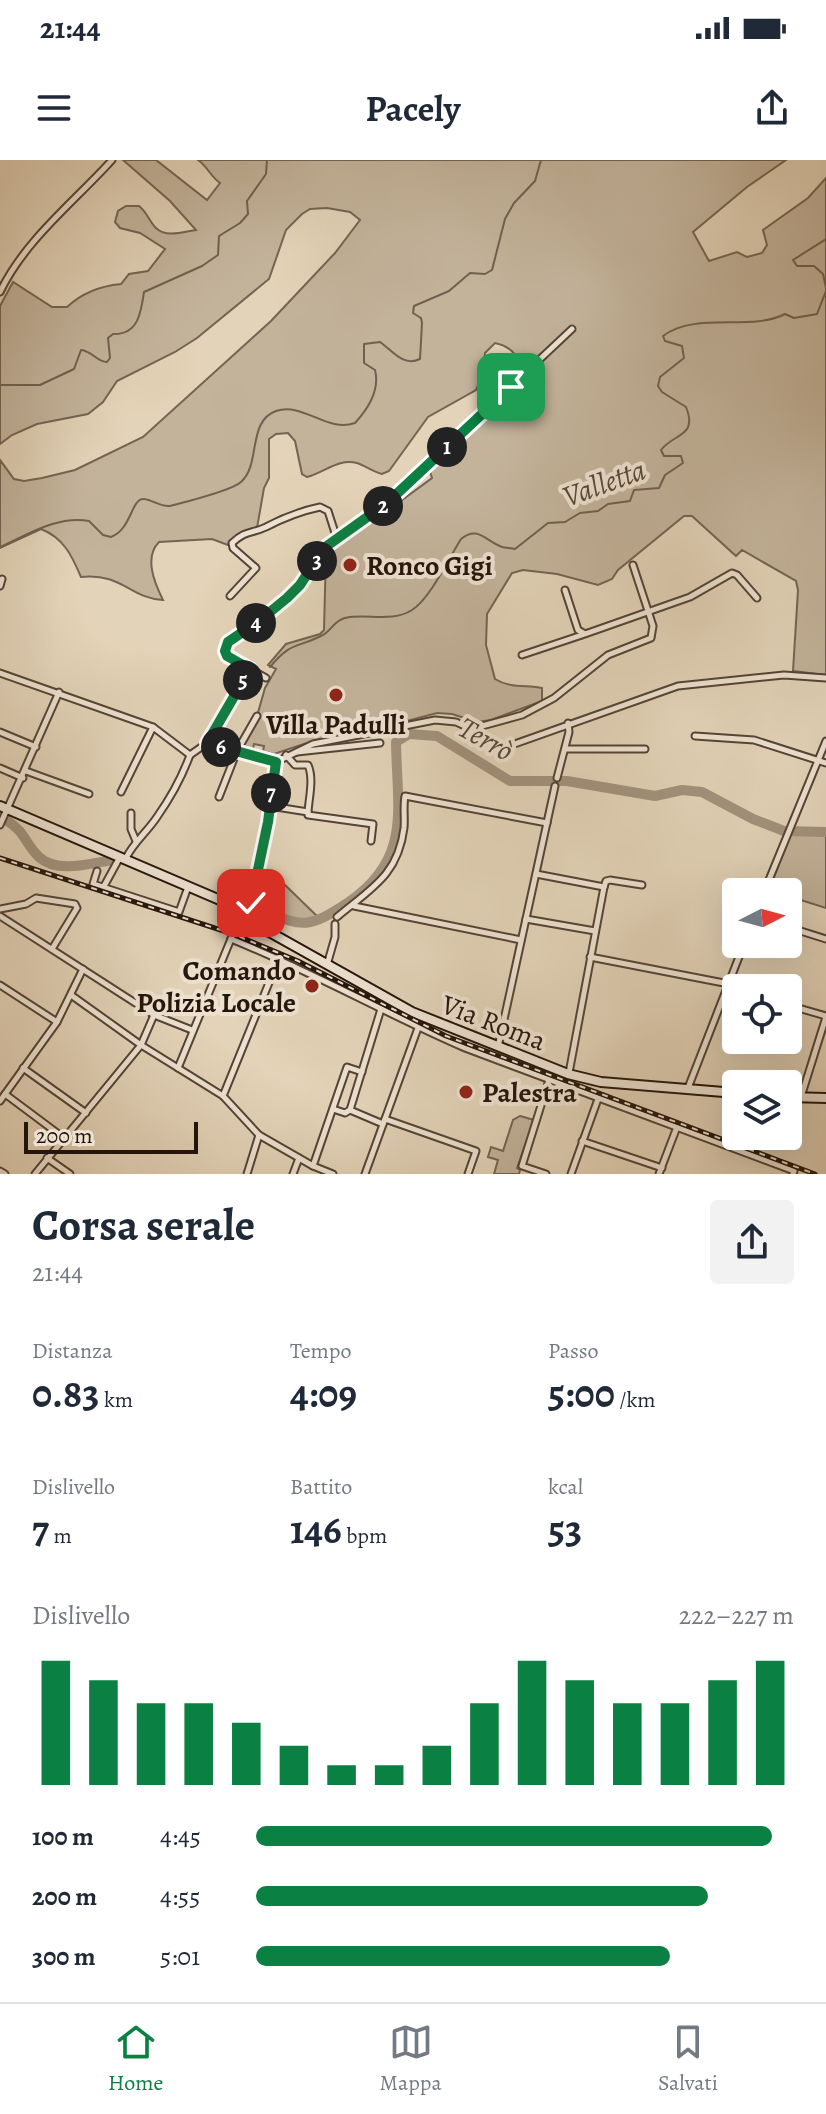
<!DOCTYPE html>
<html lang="it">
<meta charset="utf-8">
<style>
:root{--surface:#fff;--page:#f2f2f3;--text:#1f2937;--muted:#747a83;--line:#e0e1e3;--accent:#0b8043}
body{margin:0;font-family:Alegreya,serif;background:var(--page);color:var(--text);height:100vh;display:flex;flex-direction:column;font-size:30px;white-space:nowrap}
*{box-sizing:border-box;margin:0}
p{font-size:26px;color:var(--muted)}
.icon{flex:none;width:44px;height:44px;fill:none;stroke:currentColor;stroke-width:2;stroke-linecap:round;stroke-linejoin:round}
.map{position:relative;height:1014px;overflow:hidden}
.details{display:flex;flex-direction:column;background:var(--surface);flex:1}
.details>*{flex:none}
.needle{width:52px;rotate:84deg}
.tools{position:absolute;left:722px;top:718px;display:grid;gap:16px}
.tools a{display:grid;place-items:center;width:80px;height:80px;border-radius:8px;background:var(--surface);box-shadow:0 8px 32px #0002;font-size:40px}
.scale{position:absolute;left:24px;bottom:20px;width:174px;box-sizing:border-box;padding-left:8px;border:4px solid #25150b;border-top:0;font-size:22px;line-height:28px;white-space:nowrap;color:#25150b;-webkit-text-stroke:6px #ede2d1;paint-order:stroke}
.pin{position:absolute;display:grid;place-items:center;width:68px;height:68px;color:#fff;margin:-34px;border-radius:16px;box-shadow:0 4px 12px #0006}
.km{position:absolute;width:40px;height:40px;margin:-20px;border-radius:50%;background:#222;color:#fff;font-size:22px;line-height:40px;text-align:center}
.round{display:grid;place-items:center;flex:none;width:84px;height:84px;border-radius:8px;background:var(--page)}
.head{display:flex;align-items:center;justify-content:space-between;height:136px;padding:0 32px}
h1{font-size:44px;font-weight:700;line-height:60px}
.stats{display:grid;grid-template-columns:repeat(3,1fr);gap:12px;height:136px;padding:8px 32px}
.stats div{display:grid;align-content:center}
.stats b{font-size:40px;font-weight:700}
.stats small{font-size:22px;font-weight:400}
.stats p{font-size:22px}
.chart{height:224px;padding:16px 32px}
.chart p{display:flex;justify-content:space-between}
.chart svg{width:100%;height:144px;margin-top:8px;stroke:var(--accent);stroke-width:6}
ul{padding:0 32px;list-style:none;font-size:26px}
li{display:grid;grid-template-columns:128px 96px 1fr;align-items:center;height:60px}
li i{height:20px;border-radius:10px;background:var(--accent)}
.status{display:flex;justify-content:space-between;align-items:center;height:56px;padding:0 40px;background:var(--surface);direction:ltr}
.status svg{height:22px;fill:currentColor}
header{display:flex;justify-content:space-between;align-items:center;height:104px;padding:0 32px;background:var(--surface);font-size:36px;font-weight:700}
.tab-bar{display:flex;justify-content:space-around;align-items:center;height:112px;border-top:2px solid var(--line);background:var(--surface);font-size:22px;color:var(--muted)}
.tab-bar a{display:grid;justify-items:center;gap:4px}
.tab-bar .active{color:var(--accent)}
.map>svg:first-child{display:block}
.green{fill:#c3b39b;stroke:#746453;stroke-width:2}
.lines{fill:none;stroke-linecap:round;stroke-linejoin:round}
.stream{stroke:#70604f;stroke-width:2}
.river{stroke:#a2927d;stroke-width:10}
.street-casing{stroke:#544436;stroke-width:9}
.secondary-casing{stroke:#25150b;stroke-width:12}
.street{stroke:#ede2d1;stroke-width:5}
.secondary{stroke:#ede2d1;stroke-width:8}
.rail-casing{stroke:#25150b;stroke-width:5}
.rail{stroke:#ede2d1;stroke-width:2;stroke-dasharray:6;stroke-linecap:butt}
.route-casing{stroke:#fff;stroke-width:16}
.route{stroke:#0b8043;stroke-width:10}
.poi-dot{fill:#8f2418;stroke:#ede2d1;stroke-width:3}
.labels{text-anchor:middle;stroke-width:8;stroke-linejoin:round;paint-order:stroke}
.poi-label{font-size:28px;font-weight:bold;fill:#25150b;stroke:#ede2d1;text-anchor:start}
.street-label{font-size:28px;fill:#25150b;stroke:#ede2d1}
.water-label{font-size:30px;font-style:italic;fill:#574739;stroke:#ede2d1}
</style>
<div class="status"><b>21:44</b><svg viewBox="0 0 49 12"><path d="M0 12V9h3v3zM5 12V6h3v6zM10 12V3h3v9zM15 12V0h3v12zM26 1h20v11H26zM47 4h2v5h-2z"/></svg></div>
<header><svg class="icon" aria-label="menu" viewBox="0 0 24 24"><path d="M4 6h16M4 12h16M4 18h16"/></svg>Pacely<svg class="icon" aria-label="share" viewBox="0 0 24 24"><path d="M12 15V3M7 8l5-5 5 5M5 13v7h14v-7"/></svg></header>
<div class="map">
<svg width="826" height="1014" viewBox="0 0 826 1014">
<rect width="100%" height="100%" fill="#e3d3b8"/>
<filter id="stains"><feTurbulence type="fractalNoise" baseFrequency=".0025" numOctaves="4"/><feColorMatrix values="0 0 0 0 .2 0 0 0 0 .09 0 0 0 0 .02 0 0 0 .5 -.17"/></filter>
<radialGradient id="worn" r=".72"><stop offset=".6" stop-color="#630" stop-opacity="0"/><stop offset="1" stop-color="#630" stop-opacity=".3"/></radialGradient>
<g class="green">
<path d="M123 0H156L207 40 220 23C210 16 208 7 198 0H786L747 27 693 72 709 101 737 92 747 97 762 93 767 85 763 70 808 38 826 18V515L793 511 798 430 796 421 742 390 736 396 692 356H684L618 410 612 419 598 425 557 414 523 410 512 413 487 454 486 485 495 519C509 528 526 525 542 528V541L491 560 477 562 452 554 437 553 365 572 310 582 274 594 263 591 264 586 254 584 253 589 242 586 255 563 265 528 276 509 268 505 286 484 320 474 324 470 326 391 368 365 432 318 429 308 433 296 522 213C518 196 513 187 495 183L485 193 484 211 476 230 428 257 389 311 382 314C373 312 366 306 357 303 339 298 325 312 307 317L302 314 295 281 288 273 276 274 269 279V318L264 328 257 368C247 375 236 374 228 385L212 379 159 382C144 397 154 422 163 440 129 438 123 413 81 417 72 396 64 378 41 369L0 388V300L14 319 24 321 42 318 75 310 143 277 271 161 335 93 360 60 350 52 327 48 310 49 302 54 286 70 269 119 197 178 175 192 117 221 103 242 88 254 37 264 12 275 0 284V146L13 122 52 147H67C82 133 100 126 121 124L129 114 148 111 165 89 140 73 120 68 115 62 118 51 126 46H139C147 52 149 61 156 68 166 78 183 72 196 70L170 41Z"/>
<polygon points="791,672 826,674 826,748 788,736 788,732 769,730"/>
<polygon points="261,712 282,722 319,758 297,763 255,746"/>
<polygon points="520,956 534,960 517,1008 520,1010 519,1014 494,1014 498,1000 488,997 491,987 503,991 513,960"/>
</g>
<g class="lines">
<g class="stream">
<polyline points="826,79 793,100 797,106 814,106 823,114 826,128"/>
<path d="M0 225H40L74 209 81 190C92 191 97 202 107 202L110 198 108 178 113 174C138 175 141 153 144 132L202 106 218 95 219 76 240 63 248 54 247 41 266 14 267 0"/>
<path d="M0 387C27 375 58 355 89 361L103 375 111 377C132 369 131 338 144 339 153 340 160 347 170 346 185 342 231 331 241 322 261 305 247 261 276 251 304 242 327 273 355 263 368 249 380 230 375 210L364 203V184L380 182C393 191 403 207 420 199L422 163 421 158 413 153 414 146 449 131 470 113 485 114 492 110 505 59 514 43 535 21 541 0"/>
<path d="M270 507C292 481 295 489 321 476 331 472 333 461 345 458 366 453 392 463 412 450 430 439 449 398 461 379 478 365 485 381 502 387 506 388 511 388 515 389L548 363 565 362 580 353 598 351 608 344 630 341 634 330 659 328 665 315 683 303 681 296H664L661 290C674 273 698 277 686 247L662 232 658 226 660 217 684 198 682 186 665 181 663 176C696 151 751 172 785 154L794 158 817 154 826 131"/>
</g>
<g class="river">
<path d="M6 660C27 673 24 683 39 697 57 714 92 703 113 700"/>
<path d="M254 747C302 766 304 772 349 742 412 698 397 650 396 582L409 574 437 576 510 621H567L655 636 682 630 702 632 753 659 784 671 826 672"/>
</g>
<defs>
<g id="street">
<path d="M0 132C25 80 73 43 112 0"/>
<polyline points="0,426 2,419"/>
<polyline points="565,430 578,470 585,474 690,437 732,413 737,415 757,438"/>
<path d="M230 436 256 408 233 388 232 383C246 370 251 374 266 367 283 358 301 351 320 347L328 351 337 379"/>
<polyline points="522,495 582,475"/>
<polyline points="0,513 153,567 190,595"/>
<polyline points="266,518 227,496 225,491 228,482 259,461 287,438 300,425 324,388 387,343 572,169"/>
<polyline points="471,569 522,555 554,538 608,495 651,478 653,466 633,405"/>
<polyline points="0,572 36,587"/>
<polyline points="695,576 754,580 826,603"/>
<polyline points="207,583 276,602"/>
<polyline points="565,589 645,589"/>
<polyline points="297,592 380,583"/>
<polyline points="190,595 207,583 250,509"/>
<path d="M286 595 295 605H308C314 619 309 637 308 652"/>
<polyline points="276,602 313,584 435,560 456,562 471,569 495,587 506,587 678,526 784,515 826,518"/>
<polyline points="0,608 23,618"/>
<polyline points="26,611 89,634"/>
<polyline points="557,618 569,572 568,563"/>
<polyline points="121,632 153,567"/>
<polyline points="219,637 237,591 257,556"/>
<polyline points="270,646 308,652 308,655 373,664 371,681"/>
<polyline points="131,653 131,669 136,681"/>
<polyline points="0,665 59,532"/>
<path d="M126 698C134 682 147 672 157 657 171 637 182 617 190 595"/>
<polyline points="97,711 93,724 179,752 188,727"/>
<polyline points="536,714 604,727"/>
<polyline points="604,727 606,721 610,720 642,725"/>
<polyline points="103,728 120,697"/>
<polyline points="764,732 826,581"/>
<polyline points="354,746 521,780"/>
<polyline points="0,749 26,744 36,738 75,744 77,748 52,789"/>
<polyline points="251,749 268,662 276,602"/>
<polyline points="0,756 154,855 192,870"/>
<path d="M337 757C370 729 398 716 404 668 405 658 403 647 405 636L547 663"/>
<polyline points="526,759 595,771"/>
<polyline points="788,767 826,779"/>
<path d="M231 779C311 811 386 854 465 888L794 1011 793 1014"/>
<polyline points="590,797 729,824"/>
<polyline points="327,805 335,777 335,764"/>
<polyline points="0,825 57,862"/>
<polyline points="728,827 736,830"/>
<polyline points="71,835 141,885 223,936 259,975 313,1006 333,1014"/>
<polyline points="788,845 826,856"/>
<polyline points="498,887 555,626"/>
<polyline points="23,908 86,953"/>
<polyline points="178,908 233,774 234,761"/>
<polyline points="569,913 604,727"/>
<polyline points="688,928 744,784"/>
<polyline points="5,934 64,978"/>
<polyline points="223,936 279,798"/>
<polyline points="801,937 826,857"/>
<polyline points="0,941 57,862 83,809"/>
<polyline points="333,949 345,953 350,950 381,849"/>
<polyline points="350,950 383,964"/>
<polyline points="385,959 476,991 468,1014"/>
<polyline points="582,981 662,1008"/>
<polyline points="47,998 70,1014"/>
<polyline points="313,1006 347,907 362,912"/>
<polyline points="0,1011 5,1014"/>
<polyline points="35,1014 141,885 154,855"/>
<polyline points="247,1014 259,975"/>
<polyline points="293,1014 299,998"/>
<polyline points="365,1014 418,868"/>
<polyline points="546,1014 522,1006 549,920"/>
<polyline points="571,1014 598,939"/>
<polyline points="659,1014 677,967"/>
</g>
<g id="secondary">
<polyline points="0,646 220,740 246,745 257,765"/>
<polyline points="220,740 230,749 236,762 257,765 412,852 568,914 601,922 736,933"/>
<polyline points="788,937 826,938"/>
</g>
</defs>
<use href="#street" class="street-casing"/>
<use href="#secondary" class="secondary-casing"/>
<use href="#street" class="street"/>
<use href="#secondary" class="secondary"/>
<defs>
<polyline id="rail" points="0,698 233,774 298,801 446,876 815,1014"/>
</defs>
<use href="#rail" class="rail-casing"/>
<use href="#rail" class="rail"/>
</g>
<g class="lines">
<defs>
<polyline id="route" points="251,743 268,662 276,602 207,583 250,509 227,496 225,491 228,482 259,461 287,438 300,425 324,388 387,343 511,227"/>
</defs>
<use href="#route" class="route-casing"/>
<use href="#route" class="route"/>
</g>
<g class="poi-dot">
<circle cx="350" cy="405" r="8"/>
<circle cx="336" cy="535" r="8"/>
<circle cx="312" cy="826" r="8"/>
<circle cx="466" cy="932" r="8"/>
</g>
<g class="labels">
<g class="poi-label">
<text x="366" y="415">Ronco Gigi</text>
<text x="336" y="574" text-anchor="middle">Villa Padulli</text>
<text x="296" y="820" text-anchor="end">Comando<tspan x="296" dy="32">Polizia Locale</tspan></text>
<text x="482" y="942">Palestra</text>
</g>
<g class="street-label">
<text transform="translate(494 862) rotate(21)" y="10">Via Roma</text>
</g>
<g class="water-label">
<text transform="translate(604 323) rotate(-20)" y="10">Valletta</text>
<text transform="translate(486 579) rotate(29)" y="10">Terrò</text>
</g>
</g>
<rect width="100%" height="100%" filter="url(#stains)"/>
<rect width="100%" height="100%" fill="url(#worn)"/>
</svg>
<div class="tools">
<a><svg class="needle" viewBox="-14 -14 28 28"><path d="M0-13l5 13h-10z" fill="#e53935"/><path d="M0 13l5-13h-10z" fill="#747a83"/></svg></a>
<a><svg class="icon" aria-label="locate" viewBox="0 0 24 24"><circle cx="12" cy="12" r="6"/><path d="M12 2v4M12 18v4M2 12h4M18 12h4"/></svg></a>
<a><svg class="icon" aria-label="layers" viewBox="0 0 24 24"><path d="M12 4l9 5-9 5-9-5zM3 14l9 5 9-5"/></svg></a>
</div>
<div class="scale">200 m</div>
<div class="pin" style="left:511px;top:227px;background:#1e9e55"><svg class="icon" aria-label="arrive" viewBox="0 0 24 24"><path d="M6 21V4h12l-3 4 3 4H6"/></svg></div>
<div class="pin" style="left:251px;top:743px;background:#d93025"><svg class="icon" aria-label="check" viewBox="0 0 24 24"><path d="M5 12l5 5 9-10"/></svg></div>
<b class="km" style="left:447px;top:287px">1</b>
<b class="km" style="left:383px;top:346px">2</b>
<b class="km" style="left:317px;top:401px">3</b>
<b class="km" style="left:256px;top:463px">4</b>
<b class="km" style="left:243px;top:520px">5</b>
<b class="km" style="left:221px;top:587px">6</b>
<b class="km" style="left:271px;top:633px">7</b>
</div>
<section class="details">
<div class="head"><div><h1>Corsa serale</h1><p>21:44</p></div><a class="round"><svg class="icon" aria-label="share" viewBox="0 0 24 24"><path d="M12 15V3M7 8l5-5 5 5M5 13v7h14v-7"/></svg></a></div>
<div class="stats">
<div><p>Distanza</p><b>0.83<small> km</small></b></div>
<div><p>Tempo</p><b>4:09</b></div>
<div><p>Passo</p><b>5:00<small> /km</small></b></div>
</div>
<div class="stats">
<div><p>Dislivello</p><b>7<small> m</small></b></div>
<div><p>Battito</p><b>146<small> bpm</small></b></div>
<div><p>kcal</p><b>53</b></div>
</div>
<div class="chart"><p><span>Dislivello</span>222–227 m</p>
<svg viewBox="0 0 160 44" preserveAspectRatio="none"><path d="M5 44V6M15 44V12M25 44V19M35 44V19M45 44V25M55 44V32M65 44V38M75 44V38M85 44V32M95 44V19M105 44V6M115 44V12M125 44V19M135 44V19M145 44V12M155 44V6"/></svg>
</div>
<ul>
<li><b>100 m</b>4:45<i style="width:96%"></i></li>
<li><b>200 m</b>4:55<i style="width:84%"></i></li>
<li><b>300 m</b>5:01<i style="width:77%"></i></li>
</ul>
</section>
<nav class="tab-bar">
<a class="active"><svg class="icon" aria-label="home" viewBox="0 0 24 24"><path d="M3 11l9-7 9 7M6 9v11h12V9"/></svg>Home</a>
<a><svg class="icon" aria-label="map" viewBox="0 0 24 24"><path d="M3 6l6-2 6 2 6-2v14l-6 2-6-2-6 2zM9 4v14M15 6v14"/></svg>Mappa</a>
<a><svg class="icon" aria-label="saved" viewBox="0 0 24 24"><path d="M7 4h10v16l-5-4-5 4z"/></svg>Salvati</a>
</nav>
